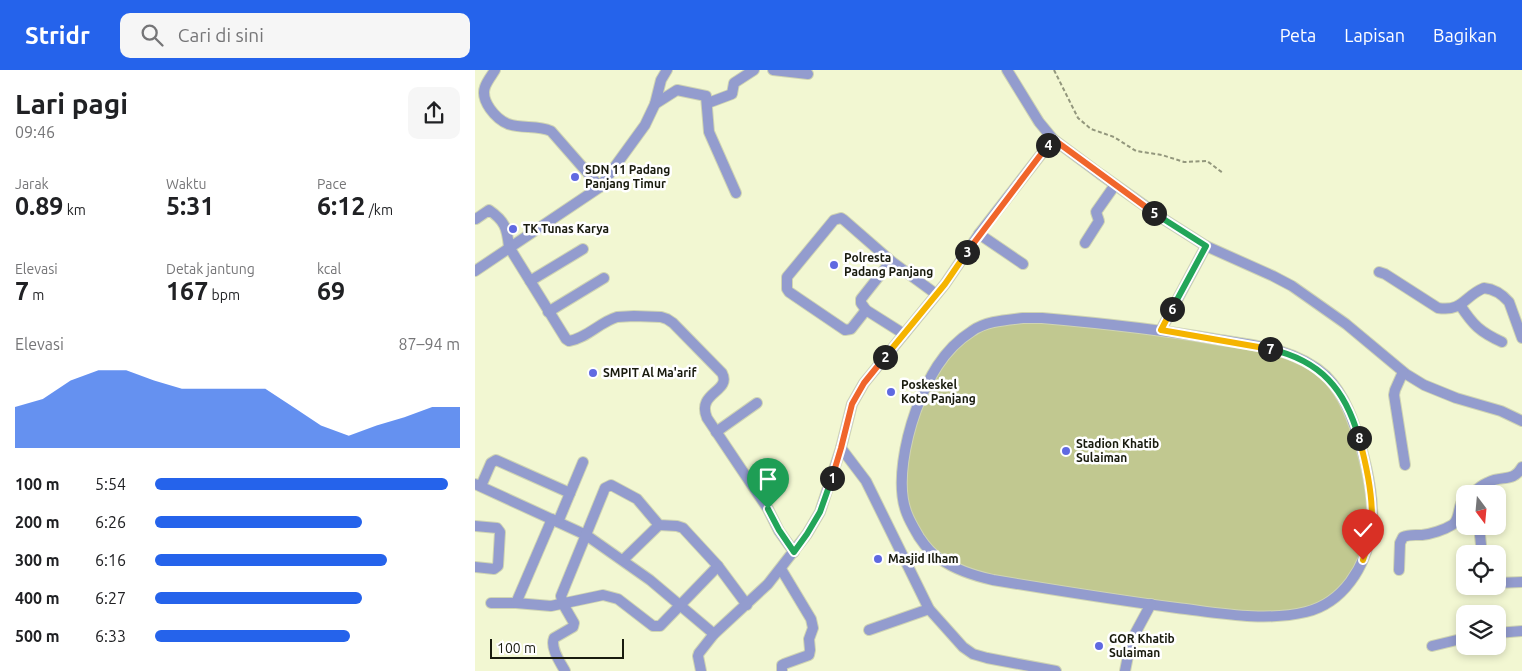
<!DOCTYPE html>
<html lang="id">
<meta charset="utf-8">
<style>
:root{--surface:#fff;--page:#f6f6f6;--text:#202124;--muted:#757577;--accent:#2563eb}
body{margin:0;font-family:Ubuntu,sans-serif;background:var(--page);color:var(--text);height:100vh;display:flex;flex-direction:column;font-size:19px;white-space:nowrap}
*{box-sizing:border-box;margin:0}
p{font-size:16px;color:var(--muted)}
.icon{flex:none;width:28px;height:28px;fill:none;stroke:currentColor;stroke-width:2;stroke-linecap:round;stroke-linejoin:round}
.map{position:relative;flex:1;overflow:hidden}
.sheet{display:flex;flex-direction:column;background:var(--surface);width:475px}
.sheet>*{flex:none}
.needle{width:32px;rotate:164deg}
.fabs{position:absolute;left:981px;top:415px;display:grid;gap:10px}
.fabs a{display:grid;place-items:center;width:50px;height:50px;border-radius:10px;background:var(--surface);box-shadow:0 2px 8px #0003;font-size:25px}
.scale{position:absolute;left:15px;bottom:12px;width:134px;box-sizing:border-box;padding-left:5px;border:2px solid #191b0e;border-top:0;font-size:14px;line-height:18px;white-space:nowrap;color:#191b0e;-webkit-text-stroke:4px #fff;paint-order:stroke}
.pin{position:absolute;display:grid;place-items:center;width:42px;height:42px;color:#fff;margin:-51px -21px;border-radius:50% 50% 50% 0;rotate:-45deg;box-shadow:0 0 5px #0007}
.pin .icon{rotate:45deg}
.km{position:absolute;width:25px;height:25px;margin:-12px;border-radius:50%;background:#222;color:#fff;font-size:14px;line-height:25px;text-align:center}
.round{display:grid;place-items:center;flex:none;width:52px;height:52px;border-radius:10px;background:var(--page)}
.headline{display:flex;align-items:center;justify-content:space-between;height:85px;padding:0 15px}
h1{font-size:28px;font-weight:700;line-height:38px}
.stats{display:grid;grid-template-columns:repeat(3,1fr);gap:8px;height:85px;padding:5px 15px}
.stats div{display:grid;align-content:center}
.stats b{font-size:25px;font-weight:700}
.stats small{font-size:14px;font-weight:400}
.stats p{font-size:14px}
.chart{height:140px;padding:10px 15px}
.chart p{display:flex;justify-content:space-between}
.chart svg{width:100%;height:90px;margin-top:5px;fill:var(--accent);opacity:.7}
ul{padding:0 15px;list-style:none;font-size:16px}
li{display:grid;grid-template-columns:80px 60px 1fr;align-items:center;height:38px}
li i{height:12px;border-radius:6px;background:var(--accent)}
header{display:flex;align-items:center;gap:30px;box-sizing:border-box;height:70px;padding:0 25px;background:var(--accent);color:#fff}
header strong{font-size:24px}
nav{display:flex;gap:28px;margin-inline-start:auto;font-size:18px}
.search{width:350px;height:45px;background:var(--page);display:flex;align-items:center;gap:12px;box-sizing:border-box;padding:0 18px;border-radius:10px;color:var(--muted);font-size:19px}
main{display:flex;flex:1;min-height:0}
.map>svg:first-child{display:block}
.green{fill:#c1c890}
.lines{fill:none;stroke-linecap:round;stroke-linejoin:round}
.minor-casing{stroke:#cfd4b3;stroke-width:12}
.path{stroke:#93977d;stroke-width:2;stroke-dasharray:4 2.5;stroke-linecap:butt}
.minor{stroke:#939cce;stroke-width:10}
.split-1-casing{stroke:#fff;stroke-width:10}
.split-2-casing{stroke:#fff;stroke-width:10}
.split-3-casing{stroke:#fff;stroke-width:10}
.split-4-casing{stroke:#fff;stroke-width:10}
.split-5-casing{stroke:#fff;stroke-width:10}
.split-6-casing{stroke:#fff;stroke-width:10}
.split-7-casing{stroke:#fff;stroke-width:10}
.split-8-casing{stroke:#fff;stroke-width:10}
.split-9-casing{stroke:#fff;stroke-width:10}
.split-1{stroke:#22a559;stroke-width:6}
.split-2{stroke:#f0652b;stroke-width:6}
.split-3{stroke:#f5b400;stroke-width:6}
.split-4{stroke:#f0652b;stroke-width:6}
.split-5{stroke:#f0652b;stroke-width:6}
.split-6{stroke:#22a559;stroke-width:6}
.split-7{stroke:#f5b400;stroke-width:6}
.split-8{stroke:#22a559;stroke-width:6}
.split-9{stroke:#f5b400;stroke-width:6}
.poi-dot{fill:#5f69e1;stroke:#fff;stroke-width:2}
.labels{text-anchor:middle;stroke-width:5;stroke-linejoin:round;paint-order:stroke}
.poi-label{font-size:12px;font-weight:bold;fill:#191b0e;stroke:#fff;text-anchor:start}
</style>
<header>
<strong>Stridr</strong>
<div class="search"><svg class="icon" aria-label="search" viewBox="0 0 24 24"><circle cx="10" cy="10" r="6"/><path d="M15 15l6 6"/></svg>Cari di sini</div>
<nav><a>Peta</a><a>Lapisan</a><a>Bagikan</a></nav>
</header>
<main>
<section class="sheet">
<div class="headline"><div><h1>Lari pagi</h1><p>09:46</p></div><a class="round"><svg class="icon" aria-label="share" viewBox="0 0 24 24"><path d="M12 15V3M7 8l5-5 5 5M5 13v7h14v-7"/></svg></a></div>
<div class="stats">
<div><p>Jarak</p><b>0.89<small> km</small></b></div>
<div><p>Waktu</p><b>5:31</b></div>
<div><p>Pace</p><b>6:12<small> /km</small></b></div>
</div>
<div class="stats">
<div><p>Elevasi</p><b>7<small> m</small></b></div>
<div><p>Detak jantung</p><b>167<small> bpm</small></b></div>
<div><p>kcal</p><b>69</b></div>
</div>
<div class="chart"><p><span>Elevasi</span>87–94 m</p>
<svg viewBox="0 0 160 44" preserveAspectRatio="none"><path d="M0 44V24L10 20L20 11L30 6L40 6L50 11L60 15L70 15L80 15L90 15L100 24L110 33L120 38L130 33L140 29L150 24L160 24V44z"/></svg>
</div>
<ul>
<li><b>100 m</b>5:54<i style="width:96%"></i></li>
<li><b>200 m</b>6:26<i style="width:68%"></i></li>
<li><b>300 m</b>6:16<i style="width:76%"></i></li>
<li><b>400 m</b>6:27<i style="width:68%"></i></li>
<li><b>500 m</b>6:33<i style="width:64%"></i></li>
</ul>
</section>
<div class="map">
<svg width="1047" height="601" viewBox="0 0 1047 601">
<rect width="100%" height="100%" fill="#f2f7d2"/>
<polygon class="green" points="535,251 641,256 806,283 851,308 881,363 895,435 887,489 862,525 820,542 749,542 518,509 465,488 433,444 430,389 457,305 498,261"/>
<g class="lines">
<defs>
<g id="minor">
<path d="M20 0C17 5 12 11 10 17 5 31 21 49 33 54 47 59 62 55 76 61L125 117"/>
<polyline points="298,0 333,4"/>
<polyline points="532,0 564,52 578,69 625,104 690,150 731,176 798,206 817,216 871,254 931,304 949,315 981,328 1026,341 1047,351"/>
<polyline points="233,33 257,24 259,13 279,0"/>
<polyline points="180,34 202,20 231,26 234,62 261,123"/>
<path d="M1 149 14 140C30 151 32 158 34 177L91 269 94 271C112 268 125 252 142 247L159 246 186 247 192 249 198 253 247 303C257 322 221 322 232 348L293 439 304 461 319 482"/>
<polyline points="504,164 548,194"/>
<polyline points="610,173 624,151 621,142 640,115"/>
<polyline points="416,191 386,229 386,233 391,240 429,264"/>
<polyline points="0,201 125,117 170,55 180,34 186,10 192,0"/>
<path d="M904 202 910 204 963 238C988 242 989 226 1009 218 1019 219 1027 224 1034 232L1047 268"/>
<polyline points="55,211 108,179"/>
<path d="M985 235C998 255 1005 262 1027 272"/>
<polyline points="391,240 376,259 370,260 314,222 312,219 312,207 359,150 366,148 369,150 416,191 461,224"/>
<polyline points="73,242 129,208"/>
<path d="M548 248H567C625 253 682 259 739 269 777 275 821 278 851 306 870 325 879 352 886 377 893 401 900 436 896 460 891 497 868 533 831 542 789 552 744 543 702 538 641 530 579 520 518 510 500 506 481 500 465 489 456 484 450 476 444 467 440 460 435 452 432 444 420 415 431 368 441 340 453 309 467 280 497 261 511 251 531 250 548 248Z"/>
<polyline points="686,260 731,176"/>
<polyline points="928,302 920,320 919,325 930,395"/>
<polyline points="241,362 282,333"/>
<polyline points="366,378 391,411 454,539 488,577 498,584 512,588 581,601"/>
<polyline points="0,414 111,465 175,510 239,564"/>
<polyline points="6,416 16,393 21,390 95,423"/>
<path d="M996 424C1002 420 1007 414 1014 412 1027 405 1038 413 1047 397"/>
<polyline points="83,452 108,392"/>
<polyline points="0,456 22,458 25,462 23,496 19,499 0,497"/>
<polyline points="1004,456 1007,484"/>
<polyline points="148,490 184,455"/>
<polyline points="306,499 336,549 338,558 334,569 335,580 334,585 309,594 307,595 307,601"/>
<path d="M924 500 925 473 928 467C934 464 940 465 947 465 956 464 969 460 977 455 986 450 982 434 990 428"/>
<polyline points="1022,513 1047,512"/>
<polyline points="16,533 41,533 76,536 128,525 143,529 178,556 185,556 243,496"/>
<polyline points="41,533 77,449"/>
<polyline points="394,560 454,539"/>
<polyline points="1022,563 1047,561"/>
<polyline points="957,576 990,568"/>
<path d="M90 601C85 592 75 578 79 568L98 557 99 553 88 534 86 526 130 418 136 415 162 429 184 455 202 456 208 458 243 496 272 535"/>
<polyline points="226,601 223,586 224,583 239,564 293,514 332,464 345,442 366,378 377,334 389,313 470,214 504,164 578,69"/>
<polyline points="650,601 656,571 676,534"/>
</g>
</defs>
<use href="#minor" class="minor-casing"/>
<polyline class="path" points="579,0 603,48 616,59 639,67 661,81 687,85 709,92 732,91 748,103"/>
<use href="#minor" class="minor"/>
</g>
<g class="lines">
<defs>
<polyline id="split-1" points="293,439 304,460 319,482 332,464 345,442 357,408"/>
<polyline id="split-2" points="357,408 366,378 377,334 389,313 410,287"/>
<polyline id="split-3" points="410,287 470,214 492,182"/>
<polyline id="split-4" points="492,182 573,75"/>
<polyline id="split-5" points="573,75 578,69 679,143"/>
<polyline id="split-6" points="679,143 731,176 697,239"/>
<polyline id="split-7" points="697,239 686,260 795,279"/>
<path id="split-8" d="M795 279C846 291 870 319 884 368"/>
<path id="split-9" d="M884 368C892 397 901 438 895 468 894 475 890 483 888 490"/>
</defs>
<use href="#split-1" class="split-1-casing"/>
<use href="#split-2" class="split-2-casing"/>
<use href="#split-3" class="split-3-casing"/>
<use href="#split-4" class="split-4-casing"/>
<use href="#split-5" class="split-5-casing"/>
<use href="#split-6" class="split-6-casing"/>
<use href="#split-7" class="split-7-casing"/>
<use href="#split-8" class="split-8-casing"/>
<use href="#split-9" class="split-9-casing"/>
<use href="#split-1" class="split-1"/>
<use href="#split-2" class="split-2"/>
<use href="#split-3" class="split-3"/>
<use href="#split-4" class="split-4"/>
<use href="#split-5" class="split-5"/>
<use href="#split-6" class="split-6"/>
<use href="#split-7" class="split-7"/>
<use href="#split-8" class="split-8"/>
<use href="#split-9" class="split-9"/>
</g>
<g class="poi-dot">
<circle cx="100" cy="107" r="5"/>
<circle cx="38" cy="159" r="5"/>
<circle cx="359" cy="195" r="5"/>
<circle cx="118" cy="303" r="5"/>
<circle cx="416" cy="322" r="5"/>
<circle cx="591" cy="381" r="5"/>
<circle cx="403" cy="489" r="5"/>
<circle cx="624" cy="576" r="5"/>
</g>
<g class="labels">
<g class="poi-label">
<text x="110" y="104">SDN 11 Padang<tspan x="110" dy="14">Panjang Timur</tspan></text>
<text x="48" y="163">TK Tunas Karya</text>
<text x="369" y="192">Polresta<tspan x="369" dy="14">Padang Panjang</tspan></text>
<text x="128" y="307">SMPIT Al Ma'arif</text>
<text x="426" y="319">Poskeskel<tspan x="426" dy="14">Koto Panjang</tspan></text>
<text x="601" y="378">Stadion Khatib<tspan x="601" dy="14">Sulaiman</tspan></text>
<text x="413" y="493">Masjid Ilham</text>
<text x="634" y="573">GOR Khatib<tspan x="634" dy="14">Sulaiman</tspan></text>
</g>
</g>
</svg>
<div class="fabs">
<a><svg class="needle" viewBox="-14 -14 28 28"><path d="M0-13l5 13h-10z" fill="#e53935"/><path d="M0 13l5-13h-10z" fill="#757577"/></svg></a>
<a><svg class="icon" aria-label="locate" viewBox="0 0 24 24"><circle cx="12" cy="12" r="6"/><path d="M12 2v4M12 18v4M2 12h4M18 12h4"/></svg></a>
<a><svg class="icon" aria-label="layers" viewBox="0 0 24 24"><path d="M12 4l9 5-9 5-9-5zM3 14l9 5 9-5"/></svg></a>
</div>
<div class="scale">100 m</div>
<div class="pin" style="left:293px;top:439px;background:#1e9e55"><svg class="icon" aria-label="arrive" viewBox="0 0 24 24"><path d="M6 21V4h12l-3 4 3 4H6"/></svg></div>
<div class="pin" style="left:888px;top:490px;background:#d93025"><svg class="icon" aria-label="check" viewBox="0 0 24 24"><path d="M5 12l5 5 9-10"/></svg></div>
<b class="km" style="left:357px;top:408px">1</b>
<b class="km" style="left:410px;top:287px">2</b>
<b class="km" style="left:492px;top:182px">3</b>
<b class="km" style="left:573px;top:75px">4</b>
<b class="km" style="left:679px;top:143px">5</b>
<b class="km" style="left:697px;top:239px">6</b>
<b class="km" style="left:795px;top:279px">7</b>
<b class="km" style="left:884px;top:368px">8</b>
</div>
</main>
